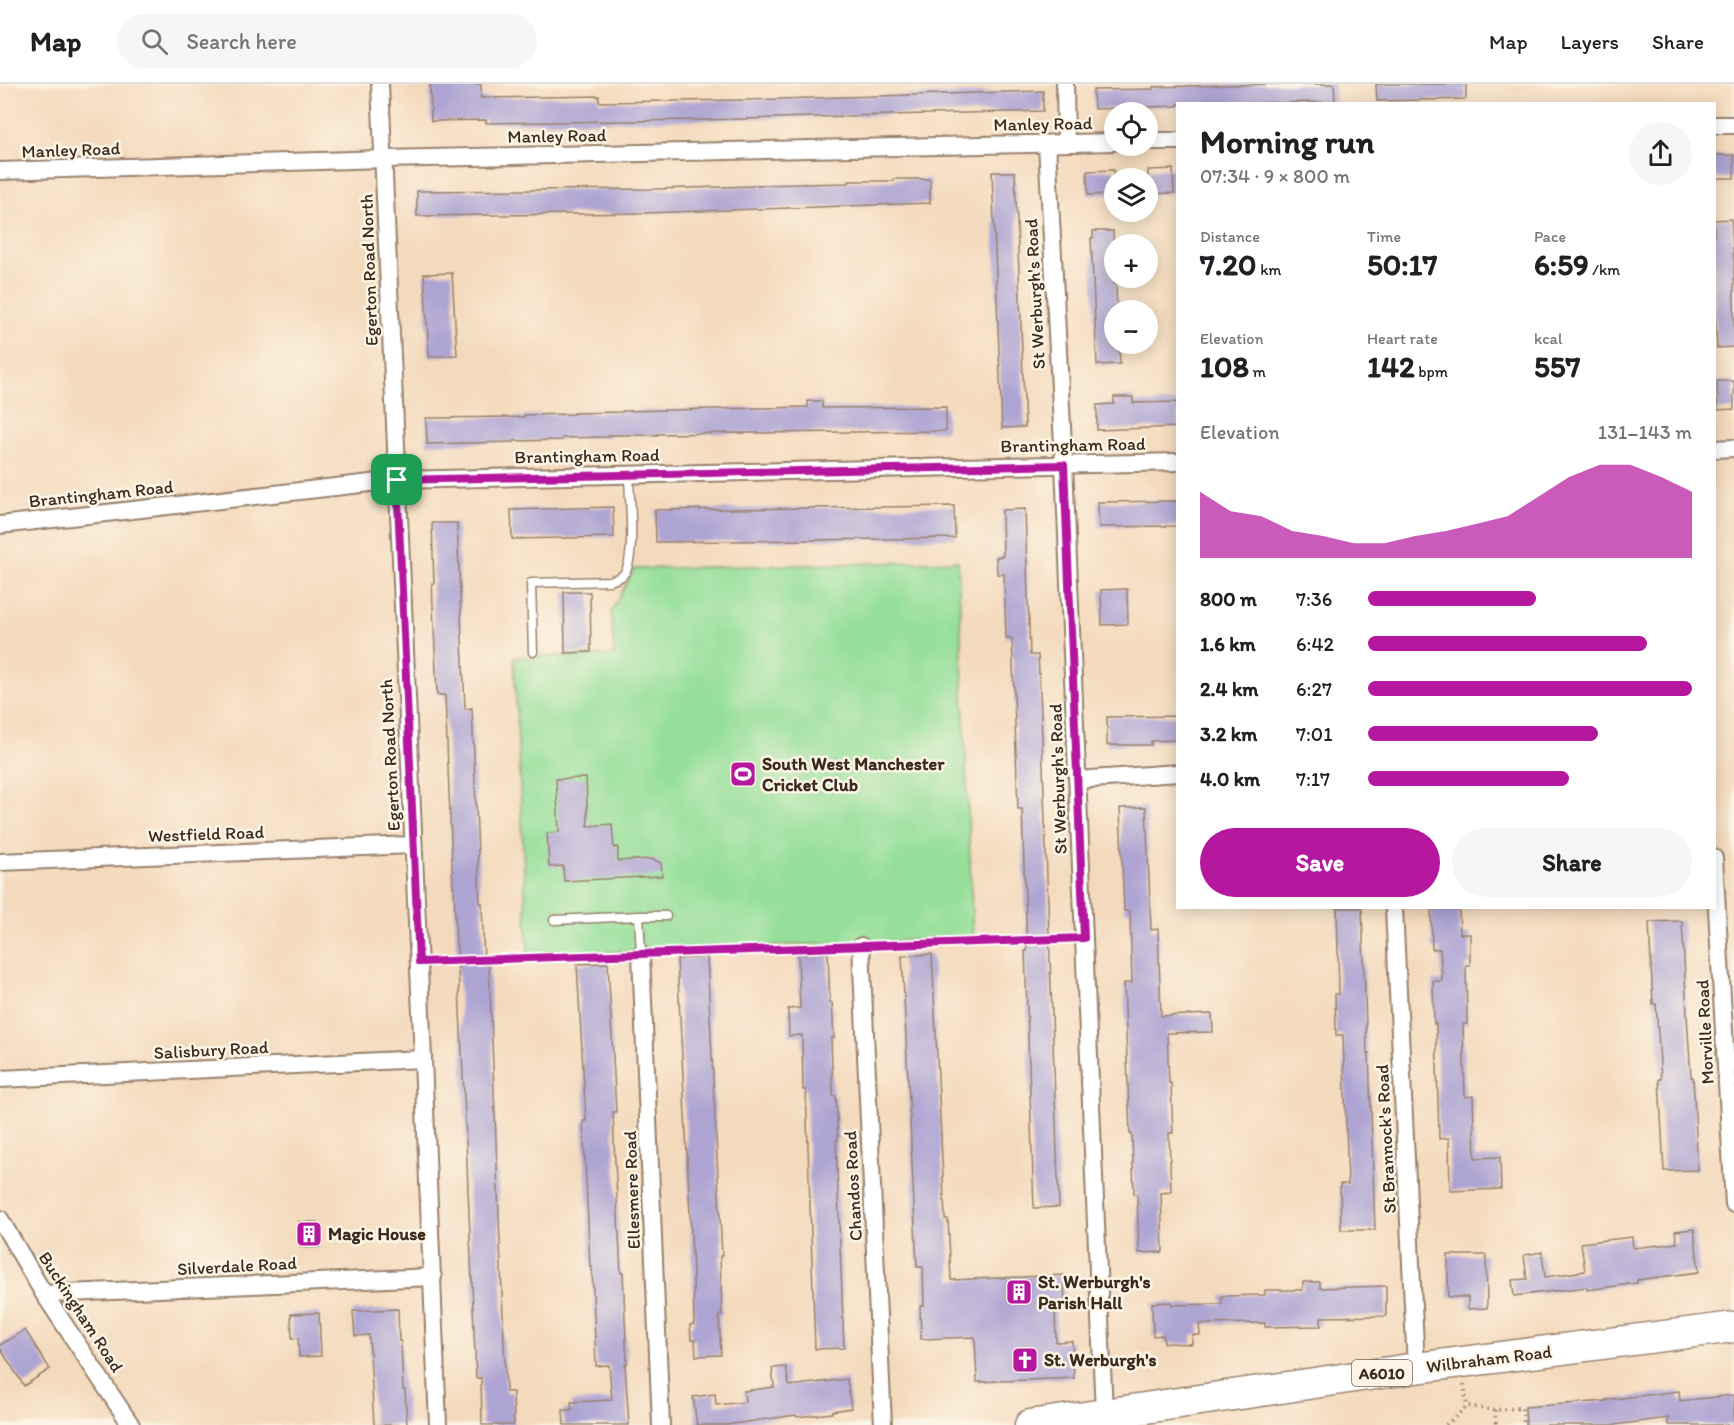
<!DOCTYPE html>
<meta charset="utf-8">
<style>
:root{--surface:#fff;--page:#f6f6f6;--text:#202124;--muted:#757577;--line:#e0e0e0;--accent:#b5179e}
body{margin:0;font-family:Itim,sans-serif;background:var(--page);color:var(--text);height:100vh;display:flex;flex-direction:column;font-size:22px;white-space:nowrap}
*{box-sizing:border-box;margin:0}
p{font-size:20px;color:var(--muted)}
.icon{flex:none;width:33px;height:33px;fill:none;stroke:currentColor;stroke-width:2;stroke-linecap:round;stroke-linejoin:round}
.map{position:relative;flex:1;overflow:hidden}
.panel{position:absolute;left:1176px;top:18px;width:540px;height:807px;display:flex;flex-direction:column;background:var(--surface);border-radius:0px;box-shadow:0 3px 15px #0003}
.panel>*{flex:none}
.controls{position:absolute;left:1104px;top:18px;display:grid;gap:12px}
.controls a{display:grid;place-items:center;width:54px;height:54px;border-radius:50%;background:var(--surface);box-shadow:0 3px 15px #0003;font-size:30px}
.pin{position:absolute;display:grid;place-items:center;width:51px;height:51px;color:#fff;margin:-26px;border-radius:12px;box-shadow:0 3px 9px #0006}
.round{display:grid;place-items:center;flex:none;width:63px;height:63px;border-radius:32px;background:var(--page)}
.overview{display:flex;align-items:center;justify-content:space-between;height:102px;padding:0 24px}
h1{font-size:33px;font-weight:700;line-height:45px}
.metrics{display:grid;grid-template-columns:repeat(3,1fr);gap:9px;height:102px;padding:6px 24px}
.metrics div{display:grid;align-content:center}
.metrics b{font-size:30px;font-weight:700}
.metrics small{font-size:16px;font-weight:400}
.metrics p{font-size:16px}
.chart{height:168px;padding:12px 24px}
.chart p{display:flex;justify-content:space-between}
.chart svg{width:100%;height:108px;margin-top:6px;fill:var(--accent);opacity:.7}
.cta{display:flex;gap:12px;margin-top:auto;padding:12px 24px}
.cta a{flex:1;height:69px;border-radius:36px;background:var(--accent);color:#fff;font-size:24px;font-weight:700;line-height:69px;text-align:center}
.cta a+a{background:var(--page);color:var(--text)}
ul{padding:0 24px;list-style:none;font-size:20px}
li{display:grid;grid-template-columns:96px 72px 1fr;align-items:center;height:45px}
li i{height:15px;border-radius:8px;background:var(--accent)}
header{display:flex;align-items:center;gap:36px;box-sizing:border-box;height:84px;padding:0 30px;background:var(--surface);border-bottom:2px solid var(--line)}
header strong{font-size:28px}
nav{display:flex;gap:33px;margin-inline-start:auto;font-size:21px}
.search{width:420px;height:54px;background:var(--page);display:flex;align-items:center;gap:15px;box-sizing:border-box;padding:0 21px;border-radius:33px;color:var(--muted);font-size:22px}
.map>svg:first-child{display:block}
.green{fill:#95df9a;stroke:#68845c;stroke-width:1.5}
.building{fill:#aea4d3}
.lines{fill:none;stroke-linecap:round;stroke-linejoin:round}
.lane-casing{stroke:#98826e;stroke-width:11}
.street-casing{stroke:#98826e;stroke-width:20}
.highway-casing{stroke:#98826e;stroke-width:33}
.path{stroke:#98826e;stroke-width:4;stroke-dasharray:1.5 4.5;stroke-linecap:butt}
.lane{stroke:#fff;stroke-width:8}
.street{stroke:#fff;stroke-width:16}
.highway{stroke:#fff;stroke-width:30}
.route-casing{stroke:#fff;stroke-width:12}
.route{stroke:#b5179e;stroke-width:8}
.labels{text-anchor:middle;stroke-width:5;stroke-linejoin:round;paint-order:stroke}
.shield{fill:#fcf5e5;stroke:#75675a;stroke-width:1.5}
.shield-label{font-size:16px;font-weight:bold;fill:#3b2a1e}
.street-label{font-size:18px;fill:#3b2a1e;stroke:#fcf5e5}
.poi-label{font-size:18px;font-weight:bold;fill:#3b2a1e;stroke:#fcf5e5;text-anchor:start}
</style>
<header>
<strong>Map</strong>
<div class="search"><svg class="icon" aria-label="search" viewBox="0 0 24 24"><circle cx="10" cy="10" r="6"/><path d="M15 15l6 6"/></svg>Search here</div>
<nav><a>Map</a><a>Layers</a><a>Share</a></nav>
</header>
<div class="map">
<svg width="1734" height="1341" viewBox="0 0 1734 1341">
<rect width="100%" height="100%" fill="#fcf5e5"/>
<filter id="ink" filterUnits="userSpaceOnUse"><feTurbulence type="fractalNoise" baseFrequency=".0167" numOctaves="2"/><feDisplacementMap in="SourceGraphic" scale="12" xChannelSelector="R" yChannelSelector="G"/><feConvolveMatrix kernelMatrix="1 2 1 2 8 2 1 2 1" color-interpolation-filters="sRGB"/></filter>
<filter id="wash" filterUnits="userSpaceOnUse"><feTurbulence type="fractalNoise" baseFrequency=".008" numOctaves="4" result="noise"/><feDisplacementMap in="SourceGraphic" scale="24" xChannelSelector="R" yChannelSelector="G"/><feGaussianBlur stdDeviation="1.35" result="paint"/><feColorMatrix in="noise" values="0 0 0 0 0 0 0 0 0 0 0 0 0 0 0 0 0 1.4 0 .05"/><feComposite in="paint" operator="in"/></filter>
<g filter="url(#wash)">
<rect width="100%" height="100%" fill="#f4dabd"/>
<polygon class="green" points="958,477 973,854 528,871 514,573 614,571 611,528 634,485"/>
<g id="blocks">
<g class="building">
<polygon points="430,0 481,0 481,14 599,12 599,18 748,16 1043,7 1043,27 700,36 486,39 486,36 431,37"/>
<polygon points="1279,0 1334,0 1335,18 1178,20 1178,22 1094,25 1093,6 1153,5 1153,3"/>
<polygon points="1376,0 1466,0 1466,15 1377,17"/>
<rect x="1714" y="71" width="20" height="23"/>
<polygon points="1173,85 1174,109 1148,110 1148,86"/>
<polygon points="1114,86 1114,110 1088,111 1087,87"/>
<polygon points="992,88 1015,88 1025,343 1002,344"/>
<polygon points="894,95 930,95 930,119 646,129 417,132 417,107 656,105 753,102 753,101 849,99 849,97 894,97"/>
<polygon points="1731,135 1734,182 1734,263 1717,264 1714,209 1714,136"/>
<polygon points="1093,147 1113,147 1114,200 1116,200 1117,226 1114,226 1114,260 1119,260 1120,280 1097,281 1091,154 1093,154"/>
<polygon points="452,189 457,271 429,273 424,190"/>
<polygon points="1717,297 1734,297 1734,325 1718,326"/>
<polygon points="1114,313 1133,313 1133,319 1178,318 1178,343 1097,346 1097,321 1114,320"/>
<polygon points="808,317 822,317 822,324 946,323 946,347 657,350 657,351 609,351 609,353 562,354 562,356 514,357 514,358 427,360 426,334 524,333 524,331 574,330 574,329 622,328 622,327 808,323"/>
<polygon points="1178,417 1178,442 1099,443 1098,418"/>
<polygon points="954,422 955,454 656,458 655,426"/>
<polygon points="613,423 614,453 512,455 511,426"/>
<polygon points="1025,425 1030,571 1038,571 1041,627 1059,1123 1034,1124 1025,867 1027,867 1022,725 1018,725 1012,554 1006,554 1004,490 997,490 996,473 1003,472 1002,426"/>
<polygon points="432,439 457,439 465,625 472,624 480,820 482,819 484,881 489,881 506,1308 513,1308 514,1341 482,1341 481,1294 476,1294 465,1033 457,862 456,862 454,803 453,803 445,611 437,611 432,499 434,499"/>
<polygon points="1127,505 1128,540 1102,541 1101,506"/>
<polygon points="564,508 590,508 591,568 565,569"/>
<polygon points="1178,632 1178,656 1151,657 1151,661 1107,661 1107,633"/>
<polygon points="586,694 588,742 612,740 614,764 618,763 618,777 652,775 661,779 662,792 564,797 563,782 549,783 547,749 559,748 556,695"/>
<polygon points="1146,723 1151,846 1158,845 1161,932 1212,930 1213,948 1167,949 1169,999 1171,999 1173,1049 1169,1049 1171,1108 1161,1109 1163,1168 1139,1169 1137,1110 1134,1110 1132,1050 1130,1050 1124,899 1132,899 1130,827 1124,827 1120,724"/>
<polygon points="1337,824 1362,824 1367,969 1369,969 1375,1146 1341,1146 1340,1100 1348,1100 1343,951 1336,951 1335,910 1339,910"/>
<polygon points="1431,824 1459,824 1460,850 1470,850 1470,881 1466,881 1467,940 1463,940 1465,1013 1473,1012 1475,1074 1500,1073 1501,1105 1450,1107 1449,1054 1439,1055 1436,940 1434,940 1433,897 1442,897 1440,865 1432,865"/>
<polygon points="1682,837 1688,948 1691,993 1693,993 1698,1086 1664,1087 1659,995 1661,995 1659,963 1656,920 1653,920 1649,838"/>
<polygon points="828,869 830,919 832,919 834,954 831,954 833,1012 836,1012 838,1056 836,1056 844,1264 815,1265 806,1006 803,1006 802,951 789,952 788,925 800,924 798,870"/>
<polygon points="932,870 945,1135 948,1135 951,1196 1064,1191 1065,1221 1055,1221 1056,1258 1072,1257 1074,1294 977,1298 975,1253 921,1255 920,1222 924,1222 923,1183 917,1183 902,872"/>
<polygon points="707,873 722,1172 720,1172 722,1231 719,1231 721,1271 696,1272 695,1256 691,1256 690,1241 694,1240 693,1188 677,875"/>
<polygon points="608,879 616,1028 613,1028 614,1058 621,1189 623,1189 627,1280 625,1280 629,1341 564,1341 563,1326 572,1326 571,1318 612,1316 609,1281 596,1282 592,1183 590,1183 586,1095 583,1037 586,1037 577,880"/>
<polygon points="299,1138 318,1138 319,1163 300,1163"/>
<polygon points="1694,1145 1699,1188 1637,1196 1637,1199 1587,1206 1587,1203 1514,1212 1512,1196 1527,1195 1524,1171 1542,1168 1545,1193 1585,1187 1581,1159 1632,1153 1633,1164 1677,1159 1675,1147"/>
<polygon points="1448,1171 1486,1171 1487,1224 1468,1225 1468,1213 1448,1213"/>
<polygon points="1303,1198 1320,1198 1320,1204 1386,1202 1386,1232 1321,1233 1321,1242 1265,1243 1265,1239 1199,1240 1200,1251 1192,1251 1192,1260 1164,1259 1163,1251 1153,1252 1152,1219 1172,1218 1172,1221 1222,1220 1222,1212 1265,1211 1265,1206 1303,1206"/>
<polygon points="398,1225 399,1257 401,1257 403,1306 405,1306 407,1341 374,1341 369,1251 355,1252 353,1227"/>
<polygon points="319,1229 321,1272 299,1273 298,1254 292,1255 291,1230"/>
<polygon points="25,1246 50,1285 24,1302 0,1264 0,1261"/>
<polygon points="786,1283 789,1302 847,1295 851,1324 832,1327 832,1329 797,1333 796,1331 726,1341 697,1341 693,1313 715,1310 716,1321 745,1318 744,1307 774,1303 772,1284"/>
<polygon points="1679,1307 1680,1317 1734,1311 1734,1341 1668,1341 1668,1334 1614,1341 1526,1341 1525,1323 1606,1317 1606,1316"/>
</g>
</g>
</g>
<g filter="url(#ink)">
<use href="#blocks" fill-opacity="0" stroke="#98826e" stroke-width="1.5"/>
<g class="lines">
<defs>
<g id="lane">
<path d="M533 568 531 499 610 497C615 495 620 494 623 491 637 477 629 412 629 391"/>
<polyline points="639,832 666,832"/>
<polyline points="554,836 639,832 641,870"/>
</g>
<g id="street">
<polyline points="380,0 423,975 438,1341"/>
<polyline points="1065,0 1066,59"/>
<polyline points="1714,41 1734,41"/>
<polyline points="1148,57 1178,57"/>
<polyline points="1047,60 1064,380 1104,1329"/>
<polyline points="0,87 384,75 1114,58"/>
<polyline points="1714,365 1734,364"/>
<polyline points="0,441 397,396 1178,378"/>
<polyline points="1077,696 1178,689"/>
<polyline points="1714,774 1734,1120"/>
<polyline points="0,778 413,761"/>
<polyline points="1394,824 1416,1284"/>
<polyline points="861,862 883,1341"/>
<polyline points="641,870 661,1341"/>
<polyline points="0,995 423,975"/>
<polyline points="0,1135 44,1210 131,1341"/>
<polyline points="44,1210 433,1193"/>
</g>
<polyline id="highway" points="1030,1341 1416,1284 1734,1243"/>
</defs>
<use href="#lane" class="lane-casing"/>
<use href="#street" class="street-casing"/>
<use href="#highway" class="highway-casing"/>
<g class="path">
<polyline points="878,861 1069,855"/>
<polyline points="656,869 844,863"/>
<polyline points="435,877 625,871"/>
<polyline points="1464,1300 1467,1322 1495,1326 1522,1324 1524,1341"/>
<polyline points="1495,1326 1496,1341"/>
<polyline points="1446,1341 1467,1322"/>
</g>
<use href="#lane" class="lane"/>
<use href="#street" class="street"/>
<use href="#highway" class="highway"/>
</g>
</g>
<g class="lines" filter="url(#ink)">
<defs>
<polygon id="route" points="1064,381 1084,854 419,878 397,396"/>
</defs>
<use href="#route" class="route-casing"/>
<use href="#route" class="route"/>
</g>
<defs>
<symbol id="stadium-square" viewBox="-11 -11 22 22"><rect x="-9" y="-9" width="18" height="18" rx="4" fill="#b5179e" stroke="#fcf5e5"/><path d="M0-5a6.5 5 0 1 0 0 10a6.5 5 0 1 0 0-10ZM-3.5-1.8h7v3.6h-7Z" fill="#fff"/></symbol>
<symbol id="building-square" viewBox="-11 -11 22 22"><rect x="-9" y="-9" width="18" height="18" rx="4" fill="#b5179e" stroke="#fcf5e5"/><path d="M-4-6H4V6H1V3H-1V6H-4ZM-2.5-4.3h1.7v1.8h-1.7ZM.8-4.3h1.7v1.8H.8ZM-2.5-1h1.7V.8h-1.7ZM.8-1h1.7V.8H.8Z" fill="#fff"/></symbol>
<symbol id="church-square" viewBox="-11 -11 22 22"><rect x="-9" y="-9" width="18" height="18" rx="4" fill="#b5179e" stroke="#fcf5e5"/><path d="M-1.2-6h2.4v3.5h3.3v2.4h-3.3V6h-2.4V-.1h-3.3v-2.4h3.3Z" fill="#fff"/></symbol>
</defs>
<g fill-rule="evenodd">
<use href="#stadium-square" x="728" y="675" width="30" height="30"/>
<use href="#building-square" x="294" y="1135" width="30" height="30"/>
<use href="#building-square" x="1004" y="1193" width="30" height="30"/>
<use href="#church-square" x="1010" y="1261" width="30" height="30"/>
</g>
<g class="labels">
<rect class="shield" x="1352" y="1276" width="60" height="26" rx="4.5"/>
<g class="shield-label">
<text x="1382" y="1295">A6010</text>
</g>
<g class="street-label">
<text transform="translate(1043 40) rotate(-1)" y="6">Manley Road</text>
<text transform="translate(557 52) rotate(-1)" y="6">Manley Road</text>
<text transform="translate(71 66) rotate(-2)" y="6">Manley Road</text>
<text transform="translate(369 186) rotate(-92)" y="6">Egerton Road North</text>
<text transform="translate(1035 210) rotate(-93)" y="6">St Werburgh's Road</text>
<text transform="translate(1073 361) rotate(-1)" y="6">Brantingham Road</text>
<text transform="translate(587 372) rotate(-1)" y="6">Brantingham Road</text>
<text transform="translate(101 410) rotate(-6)" y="6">Brantingham Road</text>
<text transform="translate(390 671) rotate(-93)" y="6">Egerton Road North</text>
<text transform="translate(1058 695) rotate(-92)" y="6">St Werburgh's Road</text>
<text transform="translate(206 750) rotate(-2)" y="6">Westfield Road</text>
<text transform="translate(1705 948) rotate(-93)" y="6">Morville Road</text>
<text transform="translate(211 966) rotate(-3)" y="6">Salisbury Road</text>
<text transform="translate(1386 1055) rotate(-93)" y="6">St Brannock's Road</text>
<text transform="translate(853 1102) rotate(-93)" y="6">Chandos Road</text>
<text transform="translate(632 1106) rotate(-92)" y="6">Ellesmere Road</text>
<text transform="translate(237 1182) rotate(-3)" y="6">Silverdale Road</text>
<text transform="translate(81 1228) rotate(57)" y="6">Buckingham Road</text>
<text transform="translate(1489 1275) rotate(-7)" y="6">Wilbraham Road</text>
</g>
<g class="poi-label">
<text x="762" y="686">South West Manchester<tspan x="762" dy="21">Cricket Club</tspan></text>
<text x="328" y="1156">Magic House</text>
<text x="1038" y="1204">St. Werburgh's<tspan x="1038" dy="21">Parish Hall</tspan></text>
<text x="1044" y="1282">St. Werburgh's</text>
</g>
</g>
</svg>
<div class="controls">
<a><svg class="icon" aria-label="locate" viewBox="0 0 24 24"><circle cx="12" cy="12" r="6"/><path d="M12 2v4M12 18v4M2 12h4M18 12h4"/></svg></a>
<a><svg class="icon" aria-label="layers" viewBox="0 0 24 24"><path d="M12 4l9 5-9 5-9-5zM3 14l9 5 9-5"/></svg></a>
<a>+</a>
<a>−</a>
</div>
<div class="pin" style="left:397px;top:396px;background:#1e9e55"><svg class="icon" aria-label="arrive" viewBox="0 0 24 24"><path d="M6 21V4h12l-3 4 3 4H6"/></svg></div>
<section class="panel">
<div class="overview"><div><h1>Morning run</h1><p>07:34 · 9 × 800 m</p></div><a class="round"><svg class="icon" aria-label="share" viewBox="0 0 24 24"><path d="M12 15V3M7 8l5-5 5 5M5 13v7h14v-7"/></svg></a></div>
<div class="metrics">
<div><p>Distance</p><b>7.20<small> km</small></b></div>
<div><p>Time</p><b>50:17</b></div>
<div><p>Pace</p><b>6:59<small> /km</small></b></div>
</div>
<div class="metrics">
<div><p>Elevation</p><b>108<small> m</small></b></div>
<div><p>Heart rate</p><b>142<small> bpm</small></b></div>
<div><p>kcal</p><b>557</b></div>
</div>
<div class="chart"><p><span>Elevation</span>131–143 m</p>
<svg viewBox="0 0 160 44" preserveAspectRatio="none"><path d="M0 44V17L10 25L20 27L30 33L40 35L50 38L60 38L70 35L80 33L90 30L100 27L110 19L120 11L130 6L140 6L150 11L160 17V44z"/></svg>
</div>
<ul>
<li><b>800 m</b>7:36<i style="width:52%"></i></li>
<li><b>1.6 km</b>6:42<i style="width:86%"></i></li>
<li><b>2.4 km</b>6:27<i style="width:100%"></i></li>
<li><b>3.2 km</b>7:01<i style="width:71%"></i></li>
<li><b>4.0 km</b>7:17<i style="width:62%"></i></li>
</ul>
<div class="cta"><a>Save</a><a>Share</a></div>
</section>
</div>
